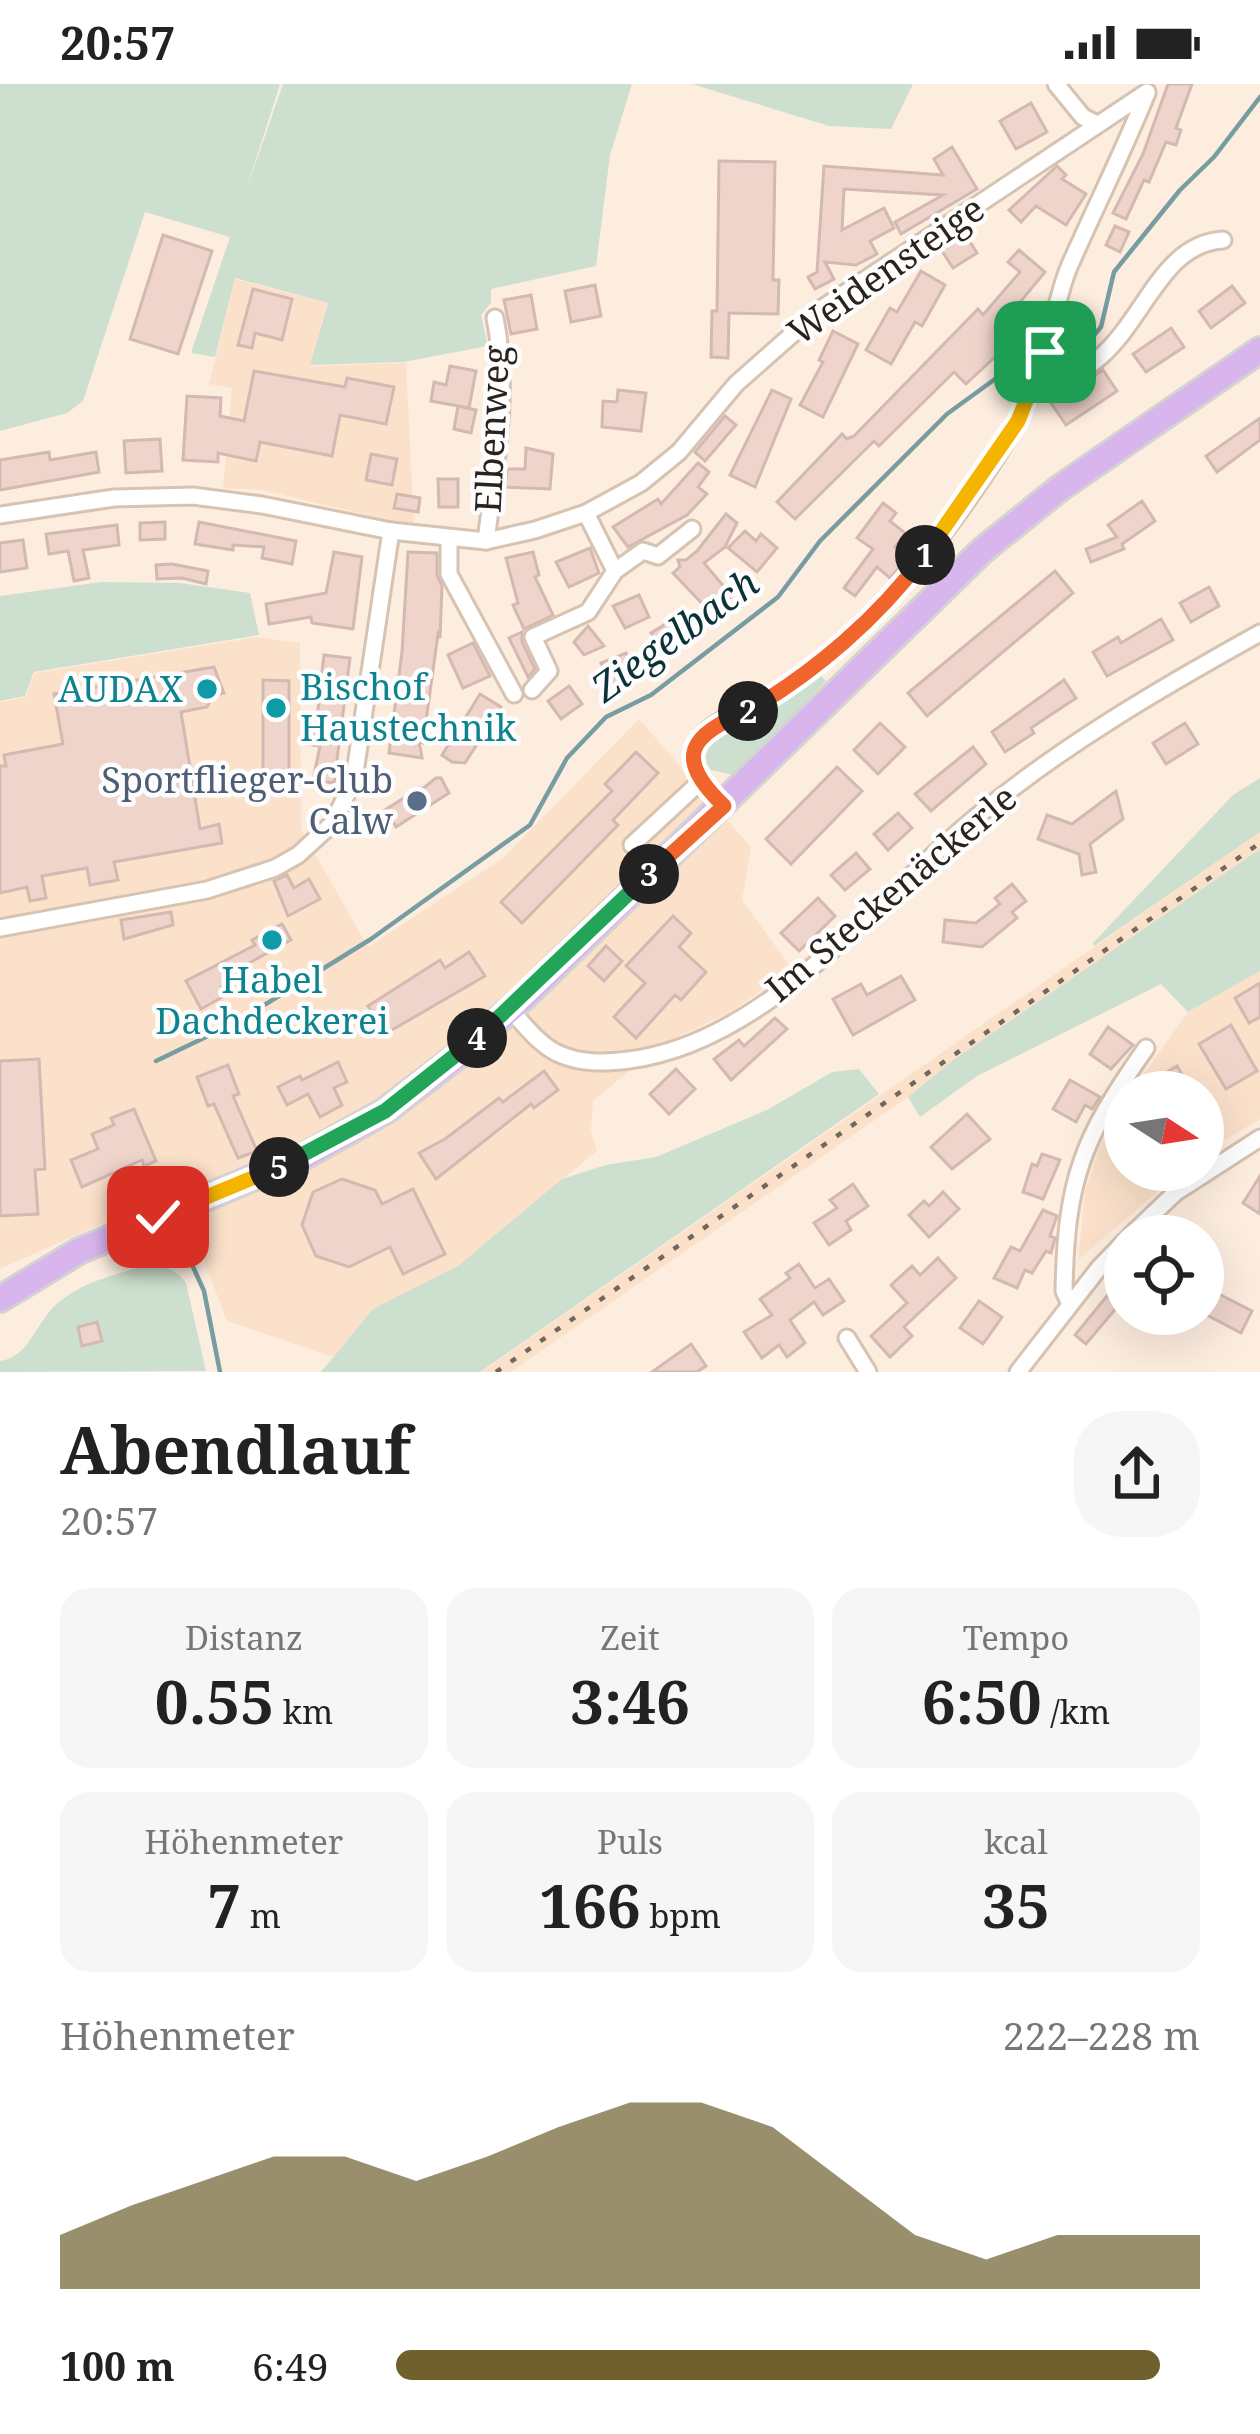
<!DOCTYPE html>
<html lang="de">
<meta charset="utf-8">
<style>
:root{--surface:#fff;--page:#f6f6f6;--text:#222;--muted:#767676;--accent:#6f602e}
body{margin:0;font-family:"Noto Serif",serif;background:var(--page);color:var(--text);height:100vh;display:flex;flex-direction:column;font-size:45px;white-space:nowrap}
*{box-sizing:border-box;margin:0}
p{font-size:39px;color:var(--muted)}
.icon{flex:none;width:66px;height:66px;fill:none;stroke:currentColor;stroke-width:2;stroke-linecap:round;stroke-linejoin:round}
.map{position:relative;height:1288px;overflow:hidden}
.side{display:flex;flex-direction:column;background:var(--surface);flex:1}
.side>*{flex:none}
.needle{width:78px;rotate:102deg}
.buttons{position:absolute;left:1104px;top:987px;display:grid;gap:24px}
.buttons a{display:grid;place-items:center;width:120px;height:120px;border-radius:50%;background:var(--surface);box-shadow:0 12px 48px #0002;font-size:60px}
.pin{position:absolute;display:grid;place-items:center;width:102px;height:102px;color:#fff;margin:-51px;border-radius:24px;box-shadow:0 6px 18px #0006}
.km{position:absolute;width:60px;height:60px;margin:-30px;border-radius:50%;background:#222;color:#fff;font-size:33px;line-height:60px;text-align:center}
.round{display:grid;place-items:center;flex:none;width:126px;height:126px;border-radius:48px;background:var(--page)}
.headline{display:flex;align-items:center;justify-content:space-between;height:204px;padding:0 60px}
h1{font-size:66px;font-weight:700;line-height:90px}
.stats{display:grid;grid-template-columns:repeat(3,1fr);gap:18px;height:204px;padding:12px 60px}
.stats div{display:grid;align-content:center;border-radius:30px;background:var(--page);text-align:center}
.stats b{font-size:60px;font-weight:700}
.stats small{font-size:33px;font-weight:400}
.stats p{font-size:33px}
.chart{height:336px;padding:24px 60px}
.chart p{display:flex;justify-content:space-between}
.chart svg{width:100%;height:216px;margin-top:12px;fill:var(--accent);opacity:.7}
ul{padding:0 60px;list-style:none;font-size:39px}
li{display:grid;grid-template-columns:192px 144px 1fr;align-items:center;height:90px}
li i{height:30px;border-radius:15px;background:var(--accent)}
.status{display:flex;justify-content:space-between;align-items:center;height:84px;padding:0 60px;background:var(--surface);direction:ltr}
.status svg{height:33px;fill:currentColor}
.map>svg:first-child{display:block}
.built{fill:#fbe1ca}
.green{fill:#cddfce}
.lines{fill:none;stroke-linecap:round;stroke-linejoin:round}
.stream{stroke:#779ca2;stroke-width:4.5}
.building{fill:#efd4cc;stroke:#d3b9b1;stroke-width:3}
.street-casing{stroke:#d6c3b2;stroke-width:21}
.primary-casing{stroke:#d4d3d2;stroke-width:30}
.street{stroke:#fff;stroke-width:15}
.primary{stroke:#d9b5ee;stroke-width:24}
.rail{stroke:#71675e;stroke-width:4.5;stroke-dasharray:6 12;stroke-linecap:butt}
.split-1-casing{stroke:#fff;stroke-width:24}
.split-2-casing{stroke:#fff;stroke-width:24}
.split-3-casing{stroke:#fff;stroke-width:24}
.split-4-casing{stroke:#fff;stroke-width:24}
.split-5-casing{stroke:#fff;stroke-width:24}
.split-6-casing{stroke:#fff;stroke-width:24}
.split-1{stroke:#f5b400;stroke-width:15}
.split-2{stroke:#f0652b;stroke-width:15}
.split-3{stroke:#f0652b;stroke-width:15}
.split-4{stroke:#22a559;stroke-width:15}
.split-5{stroke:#22a559;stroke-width:15}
.split-6{stroke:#f5b400;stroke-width:15}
.culture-dot{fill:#0f9aa8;stroke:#fdfdfd;stroke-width:4.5}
.service-dot{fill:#5c6f8a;stroke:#fdfdfd;stroke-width:4.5}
.labels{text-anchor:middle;stroke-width:9;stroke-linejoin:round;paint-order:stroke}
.street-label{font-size:36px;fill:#2a231c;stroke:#fdfdfd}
.culture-label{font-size:36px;fill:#0d838f;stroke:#fdfdfd;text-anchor:start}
.service-label{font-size:36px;fill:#4e5e75;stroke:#fdfdfd;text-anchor:end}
.water-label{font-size:39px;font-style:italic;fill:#0a3237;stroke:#fdfdfd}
</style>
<div class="status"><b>20:57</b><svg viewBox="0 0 49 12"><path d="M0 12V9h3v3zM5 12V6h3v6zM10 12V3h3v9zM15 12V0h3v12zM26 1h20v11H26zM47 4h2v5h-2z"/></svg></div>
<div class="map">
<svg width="1260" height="1288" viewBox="0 0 1260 1288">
<rect width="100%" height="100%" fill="#fdeddf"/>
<g class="built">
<polygon points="235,195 327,219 310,282 406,279 414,442 261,406 223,404 232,304 209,300"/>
<polygon points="257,553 300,559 301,745 368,863 503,774 639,635 751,763 742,816 792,885 729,929 662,960 593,1017 591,1046 597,1067 458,1182 373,1225 333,1273 227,1237 177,1106 0,1185 0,618 26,613 35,589"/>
<polygon points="1260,748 1260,765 952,977 908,1013 511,1288 481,1288"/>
<polygon points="1260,887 1260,1035 1203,1069 1203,1008 1131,1008 1188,928"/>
<polygon points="1125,1017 1125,1086 1183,1086 1078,1176 1085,1107 1101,1060"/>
</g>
<g class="green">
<polygon points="0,0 280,0 245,110 283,0 632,0 610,71 596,182 491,205 491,219 481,231 488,262 403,278 310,281 328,219 235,194 215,273 191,269 230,153 145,128 83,317 67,329 0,347"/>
<polygon points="692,0 913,0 891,45 829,42"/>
<polygon points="101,498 180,499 250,509 259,551 34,588 25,612 0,617 0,512"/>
<polygon points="820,591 826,597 734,691 711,686 704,676 705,658 715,648 769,623"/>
<polygon points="1260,694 1260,748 1094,862 1093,859 1233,711"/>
<polygon points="1260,765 1260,887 1188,928 1161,900 977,992 920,1033 908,1013 952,977"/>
<polygon points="859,985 879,1010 480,1288 321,1288 373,1225 458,1182 562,1095 606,1081 656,1073 767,1026 832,988"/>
<path d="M146 1182C165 1182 175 1184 186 1199L206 1287 0 1288V1277C30 1273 36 1237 58 1219 82 1198 115 1190 146 1182Z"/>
</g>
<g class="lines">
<g class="stream">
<polyline points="156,977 237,938 371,855 530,741 567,674 606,633 651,611 778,513 820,457 947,330 1017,279 1048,281 1075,273 1101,243 1114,188 1180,106 1214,73 1260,13"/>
<polyline points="175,1143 204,1207 220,1288"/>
</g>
</g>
<g class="building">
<polygon points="1168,0 1192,0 1176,44 1181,46 1176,61 1166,58 1149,98 1144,96 1126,135 1113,129 1143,70"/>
<polygon points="1031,19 1047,48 1016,65 1000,37"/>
<polygon points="952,63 977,105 901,150 895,138 943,111 844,105 842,146 884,124 894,144 870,157 877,170 856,181 825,178 834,195 815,205 808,193 817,188 824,82 943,91 934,75"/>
<polygon points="719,77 775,78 773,196 779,196 778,230 729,229 728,274 711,273 712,227 717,227"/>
<polygon points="1057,82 1066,91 1062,95 1086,110 1066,141 1036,122 1021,138 1009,126"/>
<polygon points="1115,142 1129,148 1120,168 1106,161"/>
<polygon points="964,148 977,169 953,184 940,164"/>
<polygon points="163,151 212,167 178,270 130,255"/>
<polygon points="1019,166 1045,188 998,245 1011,258 966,300 954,288 879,362 874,357 795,435 777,418 842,350 847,355 854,352 978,225 983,231 1020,188 1008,178"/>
<polygon points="921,187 945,201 922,242 915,238 891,280 866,266 890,224 897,228"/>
<polygon points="595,201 601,232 571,238 565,207"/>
<polygon points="1232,202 1245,219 1211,244 1199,227"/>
<polygon points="253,205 292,215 282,256 255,249 252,264 238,261"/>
<polygon points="531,211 537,245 511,250 504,216"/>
<polygon points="1171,244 1184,263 1146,288 1133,270"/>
<polygon points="833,247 858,260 823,333 800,321 823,278 819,276"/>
<polygon points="450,282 476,287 469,324 431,317 434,298 446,301"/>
<polygon points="1103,286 1117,307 1066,341 1051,319"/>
<polygon points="254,287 345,303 347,294 394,303 386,340 340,331 332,372 260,358 256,377 218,369 218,378 183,376 187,312 221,314 220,332 244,337"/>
<polygon points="618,306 646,309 641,347 602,343 603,317 617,318"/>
<polygon points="772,306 791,315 755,403 730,391"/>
<polygon points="458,322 476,326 471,349 454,345"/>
<polygon points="725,332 736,341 705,377 695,368"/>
<polygon points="1260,334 1260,356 1217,388 1206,372"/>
<polygon points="160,355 162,387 126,389 124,357"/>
<polygon points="526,364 553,370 550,405 505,403 507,385 525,385"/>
<polygon points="49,368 50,376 96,368 99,388 0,406 0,376"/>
<polygon points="371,370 397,375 392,401 366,396"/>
<polygon points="698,379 709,388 698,403 707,410 687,431 628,463 613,443 658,415 661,420"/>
<polygon points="438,395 458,395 458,423 439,423"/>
<polygon points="397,410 420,414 418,428 394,424"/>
<polygon points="1142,417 1155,437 1122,460 1124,465 1091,478 1086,465 1117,453 1108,441"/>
<polygon points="883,419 896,429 890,437 905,449 895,463 909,473 890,494 877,483 855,512 844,504 873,465 857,454"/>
<polygon points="726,430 737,439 725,463 704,479 732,512 711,529 673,489 680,483 678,476 686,476 697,467"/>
<polygon points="165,438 165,455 140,456 140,439"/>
<polygon points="199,438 296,457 292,480 262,474 264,463 233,461 233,466 195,460"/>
<polygon points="117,441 119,461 83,466 89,494 74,497 68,467 49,470 46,450"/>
<polygon points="745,447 756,457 761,450 777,464 757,488 728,464"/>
<polygon points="23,456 27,484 0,488 0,459"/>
<polygon points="590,464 599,489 569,503 556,478"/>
<polygon points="334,468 362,473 353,545 312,539 311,533 269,540 266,520 326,509"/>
<polygon points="408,468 437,469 437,491 442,502 440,554 438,550 423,659 419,657 422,674 389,669 402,568"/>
<polygon points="533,468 539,491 535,493 553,531 524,545 513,521 518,519 506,474"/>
<polygon points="172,480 208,487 206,500 182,494 157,495 156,481"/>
<polygon points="1055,487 1073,509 927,632 908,609"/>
<polygon points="1209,503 1219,522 1191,538 1180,519"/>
<polygon points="639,511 649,533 625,544 613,522"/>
<polygon points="675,534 686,551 663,566 651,549"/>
<polygon points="1161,535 1173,556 1107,592 1093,568 1118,553 1121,559"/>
<polygon points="588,542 604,562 584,571 574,558"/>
<polygon points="522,548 522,558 535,585 528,593 509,554"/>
<polygon points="473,559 490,592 463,604 448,571"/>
<polygon points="626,569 640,590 615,604 601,579"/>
<polygon points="324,571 350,574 334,699 313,696 320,662 306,660 308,646 315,647 319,618 312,617 314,602 320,603"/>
<polygon points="214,583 224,609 213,611 207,623 181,628 200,745 219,740 222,759 114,778 118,796 90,801 87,784 42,792 46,814 30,817 27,803 0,809 0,682 6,682 4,671 63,660 54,610"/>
<polygon points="263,596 289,597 289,709 263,709"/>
<polygon points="1064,596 1076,614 1031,644 1034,649 1005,668 992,648"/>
<polygon points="569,602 582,620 561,635 548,617"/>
<polygon points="480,610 501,623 465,679 452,678 442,671"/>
<polygon points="880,639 905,663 878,690 854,666"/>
<polygon points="1185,639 1198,660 1166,680 1153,659"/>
<polygon points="973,663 986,680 931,727 915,710"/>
<polygon points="636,668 658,689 613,736 618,741 522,839 501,818 612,707 605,700"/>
<polygon points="837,683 862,707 791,780 766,755"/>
<polygon points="436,694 441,694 449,709 396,743 385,726 418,705 417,709"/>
<polygon points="1116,707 1123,735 1090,760 1096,788 1082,791 1079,770 1038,755 1047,731 1072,740"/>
<polygon points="898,729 912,744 888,766 874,750"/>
<polygon points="856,769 870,785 845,806 831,791"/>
<polygon points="287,791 294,804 309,795 320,815 288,832 274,797"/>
<polygon points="1012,800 1026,817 1012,828 1017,834 982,863 943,858 945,836 976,839 1000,820 995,814"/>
<polygon points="818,814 835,832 799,867 781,849"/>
<polygon points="171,828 173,841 124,855 121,836"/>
<polygon points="673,832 691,849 679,863 706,888 681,916 675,911 636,954 614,933 645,899 626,882"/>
<polygon points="282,840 291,856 240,884 244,891 221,903 226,911 201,925 186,897 255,861 252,856"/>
<polygon points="606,862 622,877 604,897 588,882"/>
<polygon points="469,868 485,892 385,950 368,922 440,876 445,884"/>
<polygon points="901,892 915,916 853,951 833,915 861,900 867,911"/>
<polygon points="1260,899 1260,933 1249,939 1235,914"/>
<polygon points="775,934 787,945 731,996 714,975 739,956 744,962"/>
<polygon points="1231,941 1257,987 1226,1005 1199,960"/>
<polygon points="1108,943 1133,961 1111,985 1090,970"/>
<polygon points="39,975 45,1085 35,1086 38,1130 0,1132 0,977"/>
<polygon points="338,978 347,998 334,1004 342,1021 320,1033 308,1010 287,1021 278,1003 300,992 302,996"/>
<polygon points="228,981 239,1010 233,1012 257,1067 238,1074 214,1020 208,1022 197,993"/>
<polygon points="1177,982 1192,1008 1173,1008 1163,990"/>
<polygon points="676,985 695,1005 669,1030 650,1010"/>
<polygon points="544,987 558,1006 534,1024 531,1020 436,1095 419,1069 445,1055 499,1014 503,1018"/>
<polygon points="1070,996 1100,1013 1092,1025 1085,1021 1076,1038 1053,1025"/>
<polygon points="134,1025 156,1077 144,1082 142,1076 82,1103 71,1076 98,1065 92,1050 114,1041 111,1034"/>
<polygon points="967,1030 990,1055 952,1085 931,1063"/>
<polygon points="1042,1070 1060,1076 1043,1115 1023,1108 1032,1080 1037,1082"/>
<polygon points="1260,1092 1260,1130 1243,1119"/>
<polygon points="342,1095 375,1106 382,1120 413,1105 445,1170 403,1190 390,1163 349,1183 316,1172 302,1141 313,1108"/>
<polygon points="853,1100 868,1122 846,1137 851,1146 829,1161 814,1139 837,1124 830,1116"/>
<polygon points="943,1108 959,1125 929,1153 909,1131 924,1117 929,1122"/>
<polygon points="1043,1126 1057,1132 1050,1152 1055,1154 1051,1169 1046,1167 1032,1189 1025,1186 1017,1204 994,1194 1011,1163 1020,1167"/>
<polygon points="938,1174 956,1194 904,1243 912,1252 890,1273 871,1252 907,1219 891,1201 912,1182 920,1191"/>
<polygon points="799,1180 815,1204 829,1195 844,1217 823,1231 814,1218 790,1236 805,1259 787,1273 779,1261 762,1274 744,1248 772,1231 760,1215 790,1194 786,1189"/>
<polygon points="1203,1202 1252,1227 1241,1249 1203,1229"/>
<polygon points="1107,1212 1118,1222 1086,1260 1075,1251"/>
<polygon points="979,1217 1002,1233 983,1260 960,1244"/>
<polygon points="97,1238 102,1257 82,1262 78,1243"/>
<polygon points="691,1260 706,1282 697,1288 652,1288"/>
</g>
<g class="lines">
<defs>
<g id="street">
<polyline points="1056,0 1083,33 1095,39"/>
<path d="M1036 299C1140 294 1141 161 1223 156"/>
<polyline points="0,431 114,414 193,412 262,421 391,447 486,457 535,446 586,429 641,399 679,368 736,300 821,225 1147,8"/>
<polyline points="449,456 449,490 514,610"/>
<path d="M486 457C495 383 510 308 495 234"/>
<polyline points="615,487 643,467 658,472 692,445"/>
<polyline points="532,606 549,587 533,553 588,528 615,487 586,429"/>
<path d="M724 722C704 702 682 682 701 653 714 634 758 622 779 608 822 580 860 544 895 507 940 459 1014 357 1037 296 1051 259 1054 220 1069 183 1095 124 1123 68 1147 9"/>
<polyline points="632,761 700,698"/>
<polyline points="0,844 207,806 275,784 298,771 333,739 354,695 391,447"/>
<path d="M511 926C524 941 539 960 557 969 580 980 605 979 629 976 768 958 873 818 976 733 1063 661 1161 604 1260 549"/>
<polyline points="1130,1152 1175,1109 1260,1054"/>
<path d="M1070 1220 1064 1207C1066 1095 1082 1055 1146 964"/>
<polyline points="847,1254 868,1288"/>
<polyline points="1018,1288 1099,1184 1125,1157"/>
</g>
<polyline id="primary" points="0,1215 79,1167 305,1072 385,1027 464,967 523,914 983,466 1060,404 1260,266"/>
</defs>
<use href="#street" class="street-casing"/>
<use href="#primary" class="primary-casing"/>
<use href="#street" class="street"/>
<use href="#primary" class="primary"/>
<polyline class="rail" points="496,1288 1260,759"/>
</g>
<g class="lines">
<defs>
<polyline id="split-1" points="925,471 1018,337 1045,268"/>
<path id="split-2" d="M748 627C815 588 878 534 925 471"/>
<path id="split-3" d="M649 790 724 722C673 673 689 651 748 627"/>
<polyline id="split-4" points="477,954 649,790"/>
<polyline id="split-5" points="279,1083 385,1027 477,954"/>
<polyline id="split-6" points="158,1133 279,1083"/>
</defs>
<use href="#split-1" class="split-1-casing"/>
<use href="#split-2" class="split-2-casing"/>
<use href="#split-3" class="split-3-casing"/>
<use href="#split-4" class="split-4-casing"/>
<use href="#split-5" class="split-5-casing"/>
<use href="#split-6" class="split-6-casing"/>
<use href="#split-1" class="split-1"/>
<use href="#split-2" class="split-2"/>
<use href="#split-3" class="split-3"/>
<use href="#split-4" class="split-4"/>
<use href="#split-5" class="split-5"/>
<use href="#split-6" class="split-6"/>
</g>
<g class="culture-dot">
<circle cx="207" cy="605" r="12"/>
<circle cx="276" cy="624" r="12"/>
<circle cx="272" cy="856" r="12"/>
</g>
<circle class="service-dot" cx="417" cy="717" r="12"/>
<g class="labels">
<g class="street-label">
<text transform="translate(886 186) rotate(-35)" y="13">Weidensteige</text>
<text transform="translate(492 345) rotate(-87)" y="13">Elbenweg</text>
<text transform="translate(891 809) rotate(-40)" y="13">Im Steckenäckerle</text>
</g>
<g class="culture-label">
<text x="300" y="616">Bischof<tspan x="300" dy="41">Haustechnik</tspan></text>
<text x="183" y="618" text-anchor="end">AUDAX</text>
<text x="272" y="909" text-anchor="middle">Habel<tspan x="272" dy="41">Dachdeckerei</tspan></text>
</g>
<g class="service-label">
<text x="393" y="709">Sportflieger-Club<tspan x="393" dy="41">Calw</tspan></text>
</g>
<g class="water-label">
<text transform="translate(675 551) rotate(-36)" y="14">Ziegelbach</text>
</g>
</g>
</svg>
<div class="buttons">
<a><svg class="needle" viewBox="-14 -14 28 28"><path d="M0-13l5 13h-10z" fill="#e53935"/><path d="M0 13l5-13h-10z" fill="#767676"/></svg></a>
<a><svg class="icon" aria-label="locate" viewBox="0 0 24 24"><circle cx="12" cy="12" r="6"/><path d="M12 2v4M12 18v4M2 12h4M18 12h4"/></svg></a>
</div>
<div class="pin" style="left:1045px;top:268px;background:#1e9e55"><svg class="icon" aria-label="arrive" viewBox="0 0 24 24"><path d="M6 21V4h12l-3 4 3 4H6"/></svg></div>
<div class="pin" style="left:158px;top:1133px;background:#d93025"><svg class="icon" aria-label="check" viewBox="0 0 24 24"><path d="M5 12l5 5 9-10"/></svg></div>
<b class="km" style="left:925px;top:471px">1</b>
<b class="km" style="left:748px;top:627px">2</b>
<b class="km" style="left:649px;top:790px">3</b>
<b class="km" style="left:477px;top:954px">4</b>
<b class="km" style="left:279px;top:1083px">5</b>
</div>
<section class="side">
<div class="headline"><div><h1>Abendlauf</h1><p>20:57</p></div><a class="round"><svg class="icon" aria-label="share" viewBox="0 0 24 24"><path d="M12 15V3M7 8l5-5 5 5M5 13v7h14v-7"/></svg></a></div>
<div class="stats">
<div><p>Distanz</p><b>0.55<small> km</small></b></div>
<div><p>Zeit</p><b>3:46</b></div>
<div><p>Tempo</p><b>6:50<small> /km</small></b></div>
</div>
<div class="stats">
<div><p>Höhenmeter</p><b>7<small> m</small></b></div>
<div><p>Puls</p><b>166<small> bpm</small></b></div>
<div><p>kcal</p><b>35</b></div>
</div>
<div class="chart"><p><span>Höhenmeter</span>222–228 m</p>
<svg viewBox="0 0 160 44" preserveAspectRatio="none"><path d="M0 44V33L10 27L20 22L30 17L40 17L50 22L60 17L70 11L80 6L90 6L100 11L110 22L120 33L130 38L140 33L150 33L160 33V44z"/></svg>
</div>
<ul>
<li><b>100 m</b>6:49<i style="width:95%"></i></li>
</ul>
</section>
